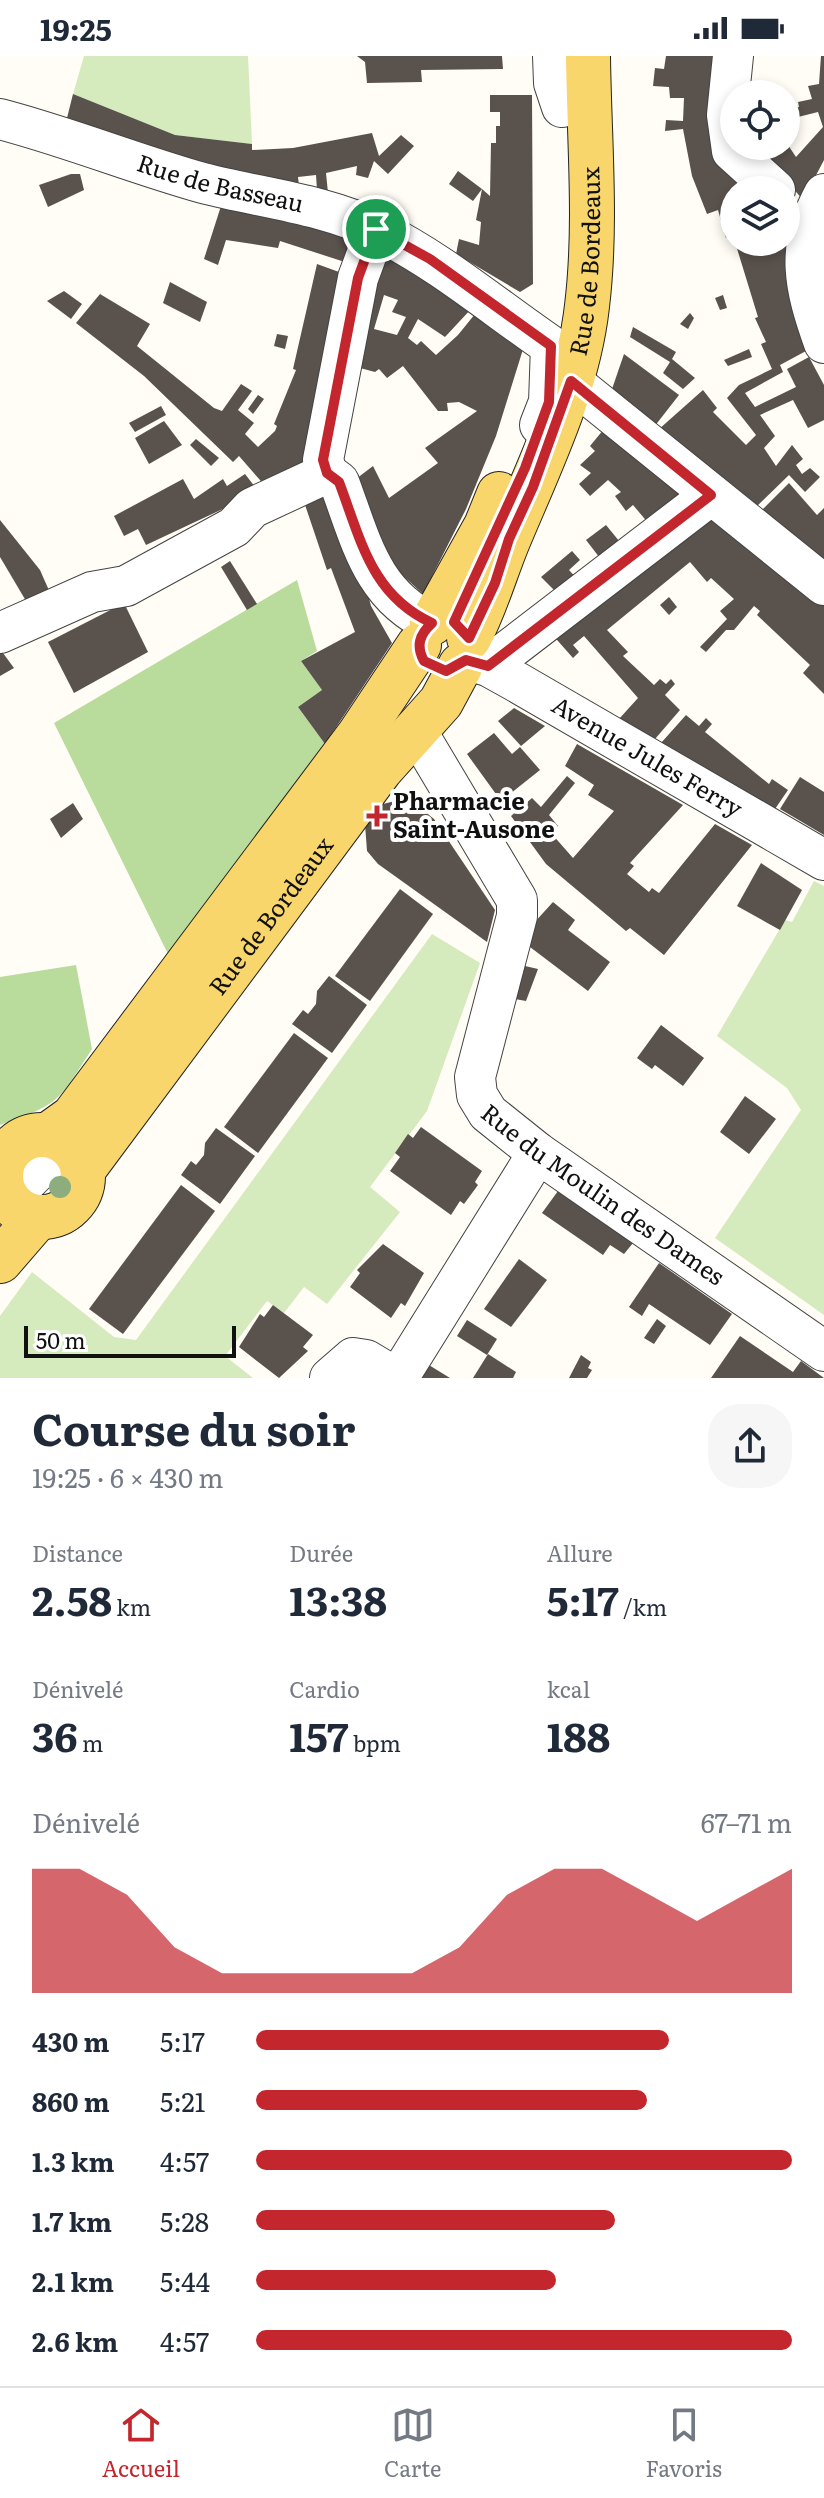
<!DOCTYPE html>
<html lang="fr">
<meta charset="utf-8">
<style>
:root{--surface:#fff;--page:#f6f6f7;--text:#1f2937;--muted:#747a83;--line:#e0e1e3;--accent:#c4262e}
body{margin:0;font-family:Literata,serif;background:var(--page);color:var(--text);height:100vh;display:flex;flex-direction:column;font-size:30px;white-space:nowrap}
*{box-sizing:border-box;margin:0}
p{font-size:26px;color:var(--muted)}
.icon{flex:none;width:44px;height:44px;fill:none;stroke:currentColor;stroke-width:2;stroke-linecap:round;stroke-linejoin:round}
.map{position:relative;height:1322px;overflow:hidden}
.panel{display:flex;flex-direction:column;background:var(--surface);flex:1}
.panel>*{flex:none}
.buttons{position:absolute;left:720px;top:24px;display:grid;gap:16px}
.buttons a{display:grid;place-items:center;width:80px;height:80px;border-radius:50%;background:var(--surface);box-shadow:0 4px 12px #0003;font-size:40px}
.scale{position:absolute;left:24px;bottom:20px;width:212px;box-sizing:border-box;padding-left:8px;border:4px solid #111;border-top:0;font-size:22px;line-height:28px;white-space:nowrap;color:#111;-webkit-text-stroke:6px #fff;paint-order:stroke}
.pin{position:absolute;display:grid;place-items:center;width:68px;height:68px;color:#fff;margin:-34px;border:4px solid #fff;border-radius:50%;box-shadow:0 2px 8px #0007}
.round{display:grid;place-items:center;flex:none;width:84px;height:84px;border-radius:32px;background:var(--page)}
.overview{display:flex;align-items:center;justify-content:space-between;height:136px;padding:0 32px}
h1{font-size:44px;font-weight:700;line-height:60px}
.figures{display:grid;grid-template-columns:repeat(3,1fr);gap:12px;height:136px;padding:8px 32px}
.figures div{display:grid;align-content:center}
.figures b{font-size:40px;font-weight:700}
.figures small{font-size:22px;font-weight:400}
.figures p{font-size:22px}
.chart{height:224px;padding:16px 32px}
.chart p{display:flex;justify-content:space-between}
.chart svg{width:100%;height:144px;margin-top:8px;fill:var(--accent);opacity:.7}
ul{padding:0 32px;list-style:none;font-size:26px}
li{display:grid;grid-template-columns:128px 96px 1fr;align-items:center;height:60px}
li i{height:20px;border-radius:10px;background:var(--accent)}
.status{display:flex;justify-content:space-between;align-items:center;height:56px;padding:0 40px;background:var(--surface);direction:ltr}
.status svg{height:22px;fill:currentColor}
.menu{display:flex;justify-content:space-around;align-items:center;height:112px;border-top:2px solid var(--line);background:var(--surface);font-size:22px;color:var(--muted)}
.menu a{display:grid;justify-items:center;gap:4px}
.menu .on{color:var(--accent)}
.map>svg:first-child{display:block}
.green{fill:#d5ebbd}
.forest{fill:#b9dc9c}
.building{fill:#5a524d;fill-rule:evenodd}
.lines{fill:none;stroke-linecap:round;stroke-linejoin:round}
.minor-casing{stroke:#444;stroke-width:42}
.major-casing{stroke:#222;stroke-width:46}
.minor{stroke:#fff;stroke-width:40}
.major{stroke:#f9d66b;stroke-width:44}
.tree{fill:#8dad7f}
.route-casing{stroke:#fff;stroke-width:16}
.route{stroke:#c4262e;stroke-width:10}
.poi-dot{fill:#c4262e;stroke:#fff;stroke-width:3}
.labels{text-anchor:middle;stroke-width:8;stroke-linejoin:round;paint-order:stroke}
.street-label{font-size:24px;fill:#111;stroke:#fff}
.poi-label{font-size:24px;font-weight:bold;fill:#111;stroke:#fff;text-anchor:start}
</style>
<div class="status"><b>19:25</b><svg viewBox="0 0 49 12"><path d="M0 12V9h3v3zM5 12V6h3v6zM10 12V3h3v9zM15 12V0h3v12zM26 1h20v11H26zM47 4h2v5h-2z"/></svg></div>
<div class="map">
<svg width="824" height="1322" viewBox="0 0 824 1322">
<rect width="100%" height="100%" fill="#fffdf5"/>
<g class="green">
<polygon points="84,0 248,0 252,88 175,79 73,38"/>
<polygon points="814,825 824,830 824,1259 715,1182 801,1054 787,1032 717,980 785,864 792,866"/>
<polygon points="432,878 480,907 427,1055 370,1131 400,1156 327,1248 304,1231 284,1257 267,1245 225,1300 253,1322 0,1322 0,1260 32,1216 114,1281 136,1284"/>
</g>
<g class="forest">
<polygon points="297,524 317,595 301,605 322,634 298,651 325,688 168,898 54,667"/>
<path d="M76 909 92 993C57 1047 61 1047 0 1069V921Z"/>
</g>
<g class="building">
<polygon points="357,0 502,0 503,13 421,14 422,26 367,27 365,6"/>
<polygon points="666,0 720,0 752,134 734,134 734,179 726,182 718,154 707,158 692,120 683,73 665,75 666,64 683,65 684,42 670,42 669,31 653,30 655,12 664,13"/>
<polygon points="821,0 824,0 824,104 803,144 757,90 786,90 786,86 796,101 823,71 818,56 786,64 786,54 799,51 798,46 812,43 808,30 819,28"/>
<polygon points="73,38 175,79 252,88 252,94 293,92 372,77 379,100 401,79 414,90 388,118 374,105 368,122 356,119 357,110 326,117 328,137 317,134 316,119 298,121 299,130 127,87 67,62"/>
<polygon points="490,39 532,39 533,228 520,236 456,198 459,183 479,189 481,166 476,164 482,133 473,145 449,128 458,115 482,133 490,140 491,87 496,87 496,70 500,70 500,56 490,56"/>
<polygon points="71,118 80,118 84,134 48,151 39,129"/>
<polygon points="221,150 358,181 354,209 280,185 278,192 226,184 218,209 204,203"/>
<polygon points="795,161 794,247 806,295 780,309 783,316 745,337 755,351 796,331 787,313 809,301 824,329 824,364 808,372 793,344 760,359 775,380 764,392 776,410 792,389 803,403 796,409 802,418 810,412 820,421 805,436 789,419 753,454 658,374 703,334 717,352 713,356 746,389 756,379 727,342 739,329 772,313 761,288 766,286 755,262 758,261 735,186 786,186 786,164"/>
<path d="M387 199 472 252 445 281 418 263 408 282 417 289 421 285 436 299 458 279 475 258 524 290 496 380 466 453 423 538 389 507 352 426 373 410 389 442 438 407 425 392 477 355 459 346 447 347 448 355H438L403 310 387 322 379 313 375 316 360 312 368 232ZM384 239 398 244 392 256 406 261 397 279 374 273Z"/>
<polygon points="317,208 350,220 307,412 267,432 239,400 233,406 144,320 76,267 100,238 150,268 137,290 214,352 222,355 241,328 252,335 238,354 254,367 245,378 258,391 275,375 277,370 274,368 296,314 293,313"/>
<polygon points="170,226 207,246 200,266 163,247"/>
<polygon points="64,235 82,248 71,263 47,245"/>
<polygon points="723,239 727,252 720,254 715,242"/>
<polygon points="690,257 694,262 688,273 680,268"/>
<polygon points="633,271 676,296 672,303 695,322 683,333 663,317 670,306 630,281"/>
<polygon points="277,278 288,280 285,293 274,290"/>
<polygon points="749,293 752,301 728,310 724,304"/>
<polygon points="624,298 679,339 654,371 611,336"/>
<polygon points="258,339 264,343 253,358 248,353"/>
<polygon points="161,350 166,359 135,376 129,367"/>
<polygon points="164,365 182,389 149,408 135,382"/>
<polygon points="609,367 694,438 655,475 633,449 626,455 615,440 621,436 608,424 590,440 579,428 591,417 580,409 595,395 590,390"/>
<polygon points="196,383 219,402 211,410 190,389"/>
<polygon points="245,418 259,436 146,489 138,473 124,480 114,460 183,423 194,443 223,423 227,430"/>
<polygon points="789,427 817,459 824,452 824,510 758,458"/>
<polygon points="321,429 359,504 371,550 392,587 325,688 298,651 322,634 301,605 355,576 331,512 327,514 301,437"/>
<polygon points="709,451 824,541 824,638 803,617 810,609 757,559 760,555 754,550 734,574 726,574 706,596 700,591 727,563 720,555 734,543 711,522 707,526 690,506 607,574 628,596 623,600 654,629 660,623 666,628 671,623 675,628 665,639 680,654 655,683 619,663 638,642 584,580 573,589 579,596 573,602 550,576"/>
<polygon points="0,464 40,514 51,539 29,550 0,501"/>
<polygon points="606,469 624,491 603,506 586,484"/>
<polygon points="572,495 580,504 569,514 580,526 561,541 541,521"/>
<polygon points="230,505 257,548 247,554 221,511"/>
<polygon points="669,541 677,551 669,559 660,549"/>
<polygon points="124,547 148,596 74,637 48,586"/>
<polygon points="0,593 14,612 0,620"/>
<polygon points="514,652 545,670 521,690 498,665"/>
<polygon points="686,659 699,670 706,662 712,668 705,676 769,728 772,723 788,734 775,753 661,687"/>
<polygon points="494,677 512,698 520,691 540,714 501,745 467,698"/>
<polygon points="577,688 683,749 630,807 634,810 627,818 649,836 652,832 659,837 715,768 752,789 664,899 630,872 626,875 546,808 511,760 532,742 541,751 567,720 575,727 549,759 558,770 551,777 573,802 614,755 588,739 594,729 565,710"/>
<polygon points="800,721 824,736 824,779 780,753"/>
<polygon points="399,744 417,749 434,763 495,854 487,886 378,808 367,795 365,768 383,748"/>
<polygon points="73,747 83,763 61,782 50,763"/>
<polygon points="761,807 802,834 780,874 737,850"/>
<polygon points="400,833 433,858 370,945 335,920"/>
<polygon points="553,846 575,864 568,874 610,906 588,935 530,891 533,868"/>
<polygon points="525,910 538,913 526,945 515,943"/>
<polygon points="329,920 367,949 332,997 292,968 303,954 308,958 316,948 317,935"/>
<polygon points="661,969 704,1002 683,1030 655,1009 652,1013 637,1002"/>
<polygon points="294,977 328,1002 258,1097 224,1071"/>
<polygon points="745,1040 776,1063 749,1098 720,1076"/>
<polygon points="421,1071 482,1115 475,1126 478,1129 464,1148 460,1145 451,1159 390,1115 400,1101 395,1097 408,1078 413,1082"/>
<polygon points="216,1072 255,1100 220,1148 181,1119 191,1105 196,1109 204,1099 205,1087"/>
<polygon points="181,1129 215,1155 123,1278 89,1253"/>
<polygon points="558,1135 633,1187 624,1198 610,1189 603,1199 542,1157"/>
<polygon points="383,1188 424,1217 405,1250 401,1247 391,1262 350,1231 360,1217 357,1214"/>
<polygon points="519,1203 547,1224 511,1271 484,1253"/>
<polygon points="659,1207 732,1258 710,1289 649,1248 642,1260 629,1251"/>
<polygon points="273,1249 313,1279 303,1291 308,1295 279,1322 239,1291 260,1258 264,1261"/>
<polygon points="657,1263 666,1270 654,1288 644,1282"/>
<polygon points="467,1264 497,1283 487,1299 457,1280"/>
<polygon points="740,1280 793,1316 801,1305 824,1322 711,1322"/>
<polygon points="488,1298 516,1316 513,1322 473,1322"/>
<polygon points="581,1299 591,1306 588,1312 592,1314 587,1322 569,1322"/>
<polygon points="424,1306 450,1322 414,1322"/>
</g>
<g class="lines">
<defs>
<g id="minor">
<polyline points="553,0 554,27 562,51"/>
<polyline points="733,0 727,59 732,95 775,134"/>
<path id="s1" d="M0 63C69 81 135 108 203 127 261 142 325 148 379 175 441 206 494 251 551 290L549 346 540 369"/>
<path d="M824 138C795 192 804 231 824 287"/>
<path d="M376 173 358 222 323 404 327 417 339 426C361 484 371 539 432 567"/>
<polyline points="571,325 824,529"/>
<polyline points="0,577 92,536 126,530 234,471 252,452 327,417"/>
<path id="s2" d="M466 604 488 610 515 625 824 804"/>
<polyline points="488,610 711,439"/>
<path id="s3" d="M417 676 517 844V860L475 1021 477 1039 488 1057 538 1097 824 1295"/>
<polyline points="8,1144 93,1059"/>
<polyline points="330,1322 353,1302 366,1304 396,1322"/>
<polyline points="398,1322 538,1097"/>
</g>
<g id="major">
<polyline points="432,567 486,470 499,438"/>
<path id="s4" d="M469 582C487 548 495 515 510 480 541 406 578 331 587 250 597 168 589 82 588 0"/>
<circle cx="42" cy="1120" r="41"/>
<polyline points="48,1079 73,1061 359,679 419,589"/>
<path id="s5" d="M83 1114 381 713 441 646 461 609"/>
<polyline points="0,1205 38,1161"/>
</g>
</defs>
<use href="#minor" class="minor-casing"/>
<use href="#major" class="major-casing"/>
<use href="#minor" class="minor"/>
<use href="#major" class="major"/>
</g>
<circle class="tree" cx="60" cy="1131" r="11"/>
<g class="lines">
<defs>
<path id="route" d="M376 173 430 203 551 290 549 346 525 412 454 566 469 582 495 527 509 483 533 431 571 325 711 439 488 610 466 604 446 615 424 605C416 590 419 579 432 567 371 539 361 484 339 426L327 417 323 404 358 222Z"/>
</defs>
<use href="#route" class="route-casing"/>
<use href="#route" class="route"/>
</g>
<path class="poi-dot" d="M373 748h8v8h8v8h-8v8h-8v-8h-8v-8h8z"/>
<g class="labels">
<g class="street-label">
<text dy="8" stroke="none"><textPath href="#s1" startOffset="230">Rue de Basseau</textPath></text>
<text dy="8" stroke="none"><textPath href="#s4" startOffset="398">Rue de Bordeaux</textPath></text>
<text dy="8" stroke="none"><textPath href="#s2" startOffset="206">Avenue Jules Ferry</textPath></text>
<text dy="8" stroke="none"><textPath href="#s5" startOffset="316">Rue de Bordeaux</textPath></text>
<text dy="8" stroke="none"><textPath href="#s3" startOffset="558">Rue du Moulin des Dames</textPath></text>
</g>
<g class="poi-label">
<text x="393" y="754">Pharmacie<tspan x="393" dy="28">Saint-Ausone</tspan></text>
</g>
</g>
</svg>
<div class="buttons">
<a><svg class="icon" aria-label="locate" viewBox="0 0 24 24"><circle cx="12" cy="12" r="6"/><path d="M12 2v4M12 18v4M2 12h4M18 12h4"/></svg></a>
<a><svg class="icon" aria-label="layers" viewBox="0 0 24 24"><path d="M12 4l9 5-9 5-9-5zM3 14l9 5 9-5"/></svg></a>
</div>
<div class="scale">50 m</div>
<div class="pin" style="left:376px;top:173px;background:#1e9e55"><svg class="icon" aria-label="arrive" viewBox="0 0 24 24"><path d="M6 21V4h12l-3 4 3 4H6"/></svg></div>
</div>
<section class="panel">
<div class="overview"><div><h1>Course du soir</h1><p>19:25 · 6 × 430 m</p></div><a class="round"><svg class="icon" aria-label="share" viewBox="0 0 24 24"><path d="M12 15V3M7 8l5-5 5 5M5 13v7h14v-7"/></svg></a></div>
<div class="figures">
<div><p>Distance</p><b>2.58<small> km</small></b></div>
<div><p>Durée</p><b>13:38</b></div>
<div><p>Allure</p><b>5:17<small> /km</small></b></div>
</div>
<div class="figures">
<div><p>Dénivelé</p><b>36<small> m</small></b></div>
<div><p>Cardio</p><b>157<small> bpm</small></b></div>
<div><p>kcal</p><b>188</b></div>
</div>
<div class="chart"><p><span>Dénivelé</span>67–71 m</p>
<svg viewBox="0 0 160 44" preserveAspectRatio="none"><path d="M0 44V6L10 6L20 14L30 30L40 38L50 38L60 38L70 38L80 38L90 30L100 14L110 6L120 6L130 14L140 22L150 14L160 6V44z"/></svg>
</div>
<ul>
<li><b>430 m</b>5:17<i style="width:77%"></i></li>
<li><b>860 m</b>5:21<i style="width:73%"></i></li>
<li><b>1.3 km</b>4:57<i style="width:100%"></i></li>
<li><b>1.7 km</b>5:28<i style="width:67%"></i></li>
<li><b>2.1 km</b>5:44<i style="width:56%"></i></li>
<li><b>2.6 km</b>4:57<i style="width:100%"></i></li>
</ul>
</section>
<nav class="menu">
<a class="on"><svg class="icon" aria-label="home" viewBox="0 0 24 24"><path d="M3 11l9-7 9 7M6 9v11h12V9"/></svg>Accueil</a>
<a><svg class="icon" aria-label="map" viewBox="0 0 24 24"><path d="M3 6l6-2 6 2 6-2v14l-6 2-6-2-6 2zM9 4v14M15 6v14"/></svg>Carte</a>
<a><svg class="icon" aria-label="saved" viewBox="0 0 24 24"><path d="M7 4h10v16l-5-4-5 4z"/></svg>Favoris</a>
</nav>
